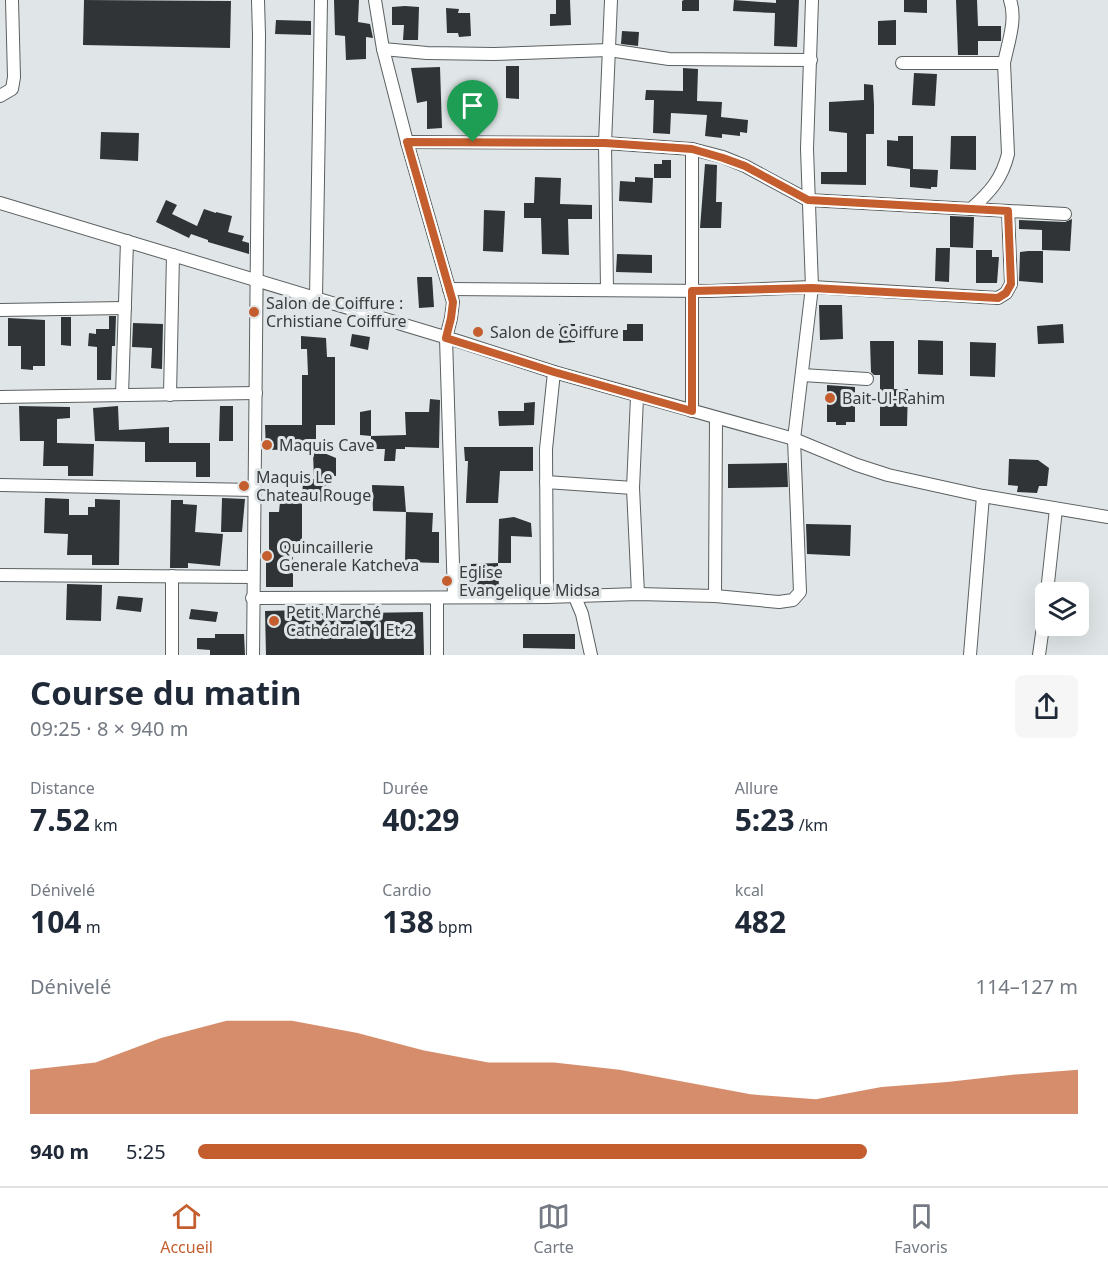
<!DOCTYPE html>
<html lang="fr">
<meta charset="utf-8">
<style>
:root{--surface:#fff;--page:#f6f6f7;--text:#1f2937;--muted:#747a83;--line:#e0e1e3;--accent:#c45e2f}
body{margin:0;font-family:"Noto Sans",sans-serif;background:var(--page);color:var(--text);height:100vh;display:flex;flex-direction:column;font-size:22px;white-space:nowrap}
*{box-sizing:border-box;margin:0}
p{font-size:20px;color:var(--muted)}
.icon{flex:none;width:33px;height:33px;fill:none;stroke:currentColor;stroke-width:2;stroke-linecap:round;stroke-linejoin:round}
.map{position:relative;height:655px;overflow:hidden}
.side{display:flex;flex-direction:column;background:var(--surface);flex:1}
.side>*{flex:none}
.controls{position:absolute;left:1035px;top:582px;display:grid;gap:12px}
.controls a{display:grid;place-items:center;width:54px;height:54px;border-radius:9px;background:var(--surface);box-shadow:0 6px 24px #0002;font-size:30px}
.pin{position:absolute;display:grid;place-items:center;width:51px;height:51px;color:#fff;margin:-62px -26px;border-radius:50% 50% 50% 0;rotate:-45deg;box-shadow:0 0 6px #0007}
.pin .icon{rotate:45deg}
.round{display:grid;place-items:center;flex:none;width:63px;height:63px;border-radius:9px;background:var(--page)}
.overview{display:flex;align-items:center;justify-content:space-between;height:102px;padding:0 30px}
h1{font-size:33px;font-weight:700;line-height:45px}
.stats{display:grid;grid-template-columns:repeat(3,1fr);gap:9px;height:102px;padding:6px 30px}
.stats div{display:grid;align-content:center}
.stats b{font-size:30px;font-weight:700}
.stats small{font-size:16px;font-weight:400}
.stats p{font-size:16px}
.chart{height:168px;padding:12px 30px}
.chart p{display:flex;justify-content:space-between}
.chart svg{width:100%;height:108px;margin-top:6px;fill:var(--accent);opacity:.7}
ul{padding:0 30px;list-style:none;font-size:20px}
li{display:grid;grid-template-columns:96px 72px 1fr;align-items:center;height:45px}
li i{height:15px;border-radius:8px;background:var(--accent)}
.tabs{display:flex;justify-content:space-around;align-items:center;height:84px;border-top:2px solid var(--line);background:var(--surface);font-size:16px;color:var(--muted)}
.tabs a{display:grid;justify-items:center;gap:3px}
.tabs .active{color:var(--accent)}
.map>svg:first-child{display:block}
.building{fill:#303436}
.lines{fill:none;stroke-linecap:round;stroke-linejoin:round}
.minor-casing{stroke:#5b6061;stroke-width:14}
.minor{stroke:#fff;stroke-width:12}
.route-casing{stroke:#fff;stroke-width:12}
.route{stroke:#c45e2f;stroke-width:8}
.poi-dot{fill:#c45e2f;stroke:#e0e6e7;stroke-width:2}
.labels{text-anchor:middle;stroke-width:6;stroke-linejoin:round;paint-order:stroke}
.poi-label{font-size:16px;fill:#3a3c3d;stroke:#e0e6e7;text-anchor:start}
</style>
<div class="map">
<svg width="1108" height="655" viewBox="0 0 1108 655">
<rect width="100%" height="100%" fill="#e0e6e7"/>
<g class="building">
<polygon points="84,0 231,1 230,48 83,45"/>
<polygon points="334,0 359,0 358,22 370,24 373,38 366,37 366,59 346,60 345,36 335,35"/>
<polygon points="556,0 570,0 571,25 550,26 550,14 556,14"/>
<polygon points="684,0 699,0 699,11 682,11 682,1"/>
<polygon points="734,0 776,3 776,0 799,0 797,47 774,46 775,13 733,11"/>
<polygon points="904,0 927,0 927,13 904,12"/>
<polygon points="956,0 977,0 978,26 1001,26 1001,41 978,41 978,55 958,55"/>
<polygon points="405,6 419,7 418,40 403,40 404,25 392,25 392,7"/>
<polygon points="446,8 459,9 458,13 470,13 471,36 459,37 458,33 447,33"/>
<polygon points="276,20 311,21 311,35 275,34"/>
<polygon points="896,20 896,45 878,45 878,21"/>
<polygon points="622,31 639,32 638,46 621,44"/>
<polygon points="506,66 519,66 519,99 506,98"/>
<polygon points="440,67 442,128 427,129 427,101 417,103 411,68"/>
<polygon points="683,68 698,69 697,101 722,102 721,117 748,120 747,133 740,132 740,136 722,134 722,138 705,136 707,115 671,113 670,134 653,133 654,100 645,100 646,90 683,91"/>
<polygon points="914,73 937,74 935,106 912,105"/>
<polygon points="864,84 873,85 874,105 874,134 866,134 866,185 821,184 821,172 847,172 847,133 829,131 829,102 864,100"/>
<polygon points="460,99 468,99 469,127 460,127"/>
<polygon points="101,132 139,133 138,161 100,159"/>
<polygon points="898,136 913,136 913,169 938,170 937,187 931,187 931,189 910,187 910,169 887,166 887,140 898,141"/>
<polygon points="951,136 976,136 976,170 950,169"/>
<polygon points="662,160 671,160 671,178 654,178 654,164 662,164"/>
<polygon points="705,164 717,165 716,202 722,202 721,228 700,228"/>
<polygon points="535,177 561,178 560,204 592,205 592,219 568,219 569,255 542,254 541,218 524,218 524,203 534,203"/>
<polygon points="635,177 653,178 652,203 619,201 620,181 635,182"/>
<polygon points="166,200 177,205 172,214 197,226 204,209 216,213 216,212 232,216 228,232 244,236 242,241 249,243 249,254 208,242 208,240 191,234 189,238 156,222"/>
<polygon points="484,210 505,211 503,252 483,251"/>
<polygon points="950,216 974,217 973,248 950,247"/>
<polygon points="1072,219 1070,251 1042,250 1042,230 1019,229 1019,220 1065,222"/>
<polygon points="936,248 950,248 949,282 935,281"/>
<polygon points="976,250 992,250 992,257 999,257 997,283 976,283"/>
<polygon points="1028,251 1043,251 1043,283 1019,281 1020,252"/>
<polygon points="617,254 652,255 652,273 616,272"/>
<polygon points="417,277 432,277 434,307 419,308"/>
<polygon points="819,305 842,305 843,339 820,340"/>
<polygon points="109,316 116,316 115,346 112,346 111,380 97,380 97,347 88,346 89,333 96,334 96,329 109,329"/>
<polygon points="61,317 71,317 71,346 61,345"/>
<polygon points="8,318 45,320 45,366 33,366 33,370 21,369 21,346 8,346"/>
<polygon points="133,323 163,324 162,369 151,368 152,348 132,347"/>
<polygon points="559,324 575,324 575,342 559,343"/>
<polygon points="627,324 643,324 643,341 623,341 623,330 627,330"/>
<polygon points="1063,324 1064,343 1038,344 1037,326"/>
<polygon points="352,334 370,337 368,350 350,346"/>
<polygon points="301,336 326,338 327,357 335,357 335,425 316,425 316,449 266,450 265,425 302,425 302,375 308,375 307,349 301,349"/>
<polygon points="918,340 943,341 943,375 918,374"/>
<polygon points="870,341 894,341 894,389 908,389 907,426 880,426 880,375 874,375 871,372"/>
<polygon points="970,342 996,343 995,377 970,376"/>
<polygon points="827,385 855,387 855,422 846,422 846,425 836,425 836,422 827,422"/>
<polygon points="430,399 440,400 439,448 405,447 405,449 396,449 395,461 384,461 385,449 371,449 371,436 406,435 405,412 429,412"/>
<polygon points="535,402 534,425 499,426 498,411 524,411 524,403"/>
<polygon points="19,406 70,407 70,418 57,419 57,443 94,444 93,476 68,476 68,466 43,466 44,441 20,441"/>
<polygon points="118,406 119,430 169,427 169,443 210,443 210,477 196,477 196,462 145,462 145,442 95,441 93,408"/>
<polygon points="220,406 233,406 233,441 219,441"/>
<polygon points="371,410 371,436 360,435 360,412"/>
<polygon points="464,447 533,447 533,471 500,471 498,503 466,503 468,461 465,461"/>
<polygon points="313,453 324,453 336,458 336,476 329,476 328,502 302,501 302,553 293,553 293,587 266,587 266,554 269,554 269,512 279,512 280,502 302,501 303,479 314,479"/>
<polygon points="1009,459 1038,460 1049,468 1047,486 1039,486 1037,493 1017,492 1018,486 1008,485"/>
<polygon points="787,463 788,487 728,488 728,464"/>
<polygon points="372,485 404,486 406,512 373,511"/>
<polygon points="45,498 69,499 69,515 88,515 88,507 95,507 95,499 120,500 119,565 92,565 92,555 67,555 68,534 44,533"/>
<polygon points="222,498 245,499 242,532 221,532"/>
<polygon points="171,500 183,500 183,504 197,505 195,532 223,534 220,566 188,563 188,568 170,568"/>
<polygon points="406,512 433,513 432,532 439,532 439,563 405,562"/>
<polygon points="514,517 531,523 532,537 511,536 511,563 498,563 499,519"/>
<polygon points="806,524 851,525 850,556 807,554"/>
<polygon points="498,563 499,589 471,589 471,564"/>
<polygon points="67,584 102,585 101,621 66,620"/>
<polygon points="118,596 143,598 141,612 116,609"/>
<polygon points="191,609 218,612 216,622 189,619"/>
<polygon points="303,610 303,614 423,612 424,655 266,655 265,611"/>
<polygon points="215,634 244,634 245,655 210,655 210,650 197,649 197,638 215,638"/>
<polygon points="523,634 575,634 575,649 523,648"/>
</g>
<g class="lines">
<defs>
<g id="minor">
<polyline points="375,0 383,49 407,142 453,302 451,318 446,338 454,597"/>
<polyline points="383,49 427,53 494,54 609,50 669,59 811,60"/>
<path d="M902 63H1004L1008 154C1002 179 990 192 971 209"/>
<path d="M1004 63C1008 43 1017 19 1010 0"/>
<polyline points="0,96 12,89 14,77 12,0"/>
<polyline points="407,142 605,143 611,0"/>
<polyline points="0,203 461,342 554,372 794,439 857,465 888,475 983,496 1108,517"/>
<polyline points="449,289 710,291 812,287 998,298 1006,293 1011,284 1008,211"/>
<polyline points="607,290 605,143 692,149 723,157 745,166 808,200 1065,214"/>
<polyline points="316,298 321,0"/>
<polyline points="0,310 125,308"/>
<polyline points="802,375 867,379"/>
<polyline points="122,395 127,241"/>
<polyline points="170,395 173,255"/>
<polyline points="0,397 256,393"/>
<polyline points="637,397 633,488 638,594"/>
<polyline points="692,411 692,149"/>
<polyline points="546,482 633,488"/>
<polyline points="0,485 254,490"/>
<polyline points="0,575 253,577"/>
<polyline points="1047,592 1056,509"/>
<polyline points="715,596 716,418"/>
<polyline points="547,597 546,449 554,372"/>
<polyline points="575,597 582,614 591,655"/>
<polyline points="252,598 547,597 638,594 715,596 779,602 793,600 800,592 794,439 812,287 807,149 812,0"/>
<polyline points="437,598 437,655"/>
<polyline points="172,655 172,576"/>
<polyline points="253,655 259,35 258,0"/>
<polyline points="970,655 983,496"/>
<polyline points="1039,655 1046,605"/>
</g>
</defs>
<use href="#minor" class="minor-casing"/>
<use href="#minor" class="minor"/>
</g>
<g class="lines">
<defs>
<polygon id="route" points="407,142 605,143 692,149 723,158 745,166 808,200 1008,211 1011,284 1006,293 998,298 812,288 692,291 692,411 554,372 446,338 451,318 453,302"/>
</defs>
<use href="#route" class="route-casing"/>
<use href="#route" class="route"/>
</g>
<g class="poi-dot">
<circle cx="254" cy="312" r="6"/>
<circle cx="478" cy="332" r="6"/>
<circle cx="830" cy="398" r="6"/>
<circle cx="267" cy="445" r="6"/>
<circle cx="244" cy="486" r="6"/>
<circle cx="267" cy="556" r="6"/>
<circle cx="447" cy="581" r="6"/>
<circle cx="274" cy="621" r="6"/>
</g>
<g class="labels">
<g class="poi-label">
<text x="266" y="309">Salon de Coiffure :<tspan x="266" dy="18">Crhistiane Coiffure</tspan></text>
<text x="490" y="338">Salon de Coiffure</text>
<text x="842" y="404">Bait-Ul-Rahim</text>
<text x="279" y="451">Maquis Cave</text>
<text x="256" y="483">Maquis Le<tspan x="256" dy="18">Chateau Rouge</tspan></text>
<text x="279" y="553">Quincaillerie<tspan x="279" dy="18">Generale Katcheva</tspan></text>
<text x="459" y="578">Eglise<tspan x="459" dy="18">Evangelique Midsa</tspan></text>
<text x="286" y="618">Petit Marché<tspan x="286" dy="18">Cathédrale 1 Et 2</tspan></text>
</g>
</g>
</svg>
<div class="controls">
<a><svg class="icon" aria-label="layers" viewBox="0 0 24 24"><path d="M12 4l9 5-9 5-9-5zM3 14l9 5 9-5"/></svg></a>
</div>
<div class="pin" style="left:473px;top:142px;background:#1e9e55"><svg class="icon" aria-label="arrive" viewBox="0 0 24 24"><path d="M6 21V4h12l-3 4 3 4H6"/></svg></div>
</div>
<section class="side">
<div class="overview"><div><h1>Course du matin</h1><p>09:25 · 8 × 940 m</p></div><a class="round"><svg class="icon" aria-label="share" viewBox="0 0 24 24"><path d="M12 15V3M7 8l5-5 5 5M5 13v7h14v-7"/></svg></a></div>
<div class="stats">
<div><p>Distance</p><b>7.52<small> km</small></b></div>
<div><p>Durée</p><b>40:29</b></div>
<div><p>Allure</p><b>5:23<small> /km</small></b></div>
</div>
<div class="stats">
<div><p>Dénivelé</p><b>104<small> m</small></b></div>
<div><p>Cardio</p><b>138<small> bpm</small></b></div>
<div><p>kcal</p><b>482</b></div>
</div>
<div class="chart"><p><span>Dénivelé</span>114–127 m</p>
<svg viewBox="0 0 160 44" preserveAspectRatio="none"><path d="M0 44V26L10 23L20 13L30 6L40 6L50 11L60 18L70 23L80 23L90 26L100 31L110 36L120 38L130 33L140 31L150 28L160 26V44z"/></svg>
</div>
<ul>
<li><b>940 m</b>5:25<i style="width:76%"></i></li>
</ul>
</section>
<nav class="tabs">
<a class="active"><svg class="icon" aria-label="home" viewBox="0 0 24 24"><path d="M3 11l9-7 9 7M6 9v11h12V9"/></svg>Accueil</a>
<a><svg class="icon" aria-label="map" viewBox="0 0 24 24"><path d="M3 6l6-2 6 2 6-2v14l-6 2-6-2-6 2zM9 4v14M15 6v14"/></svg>Carte</a>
<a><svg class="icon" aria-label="saved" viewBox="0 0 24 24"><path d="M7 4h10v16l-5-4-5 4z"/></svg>Favoris</a>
</nav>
